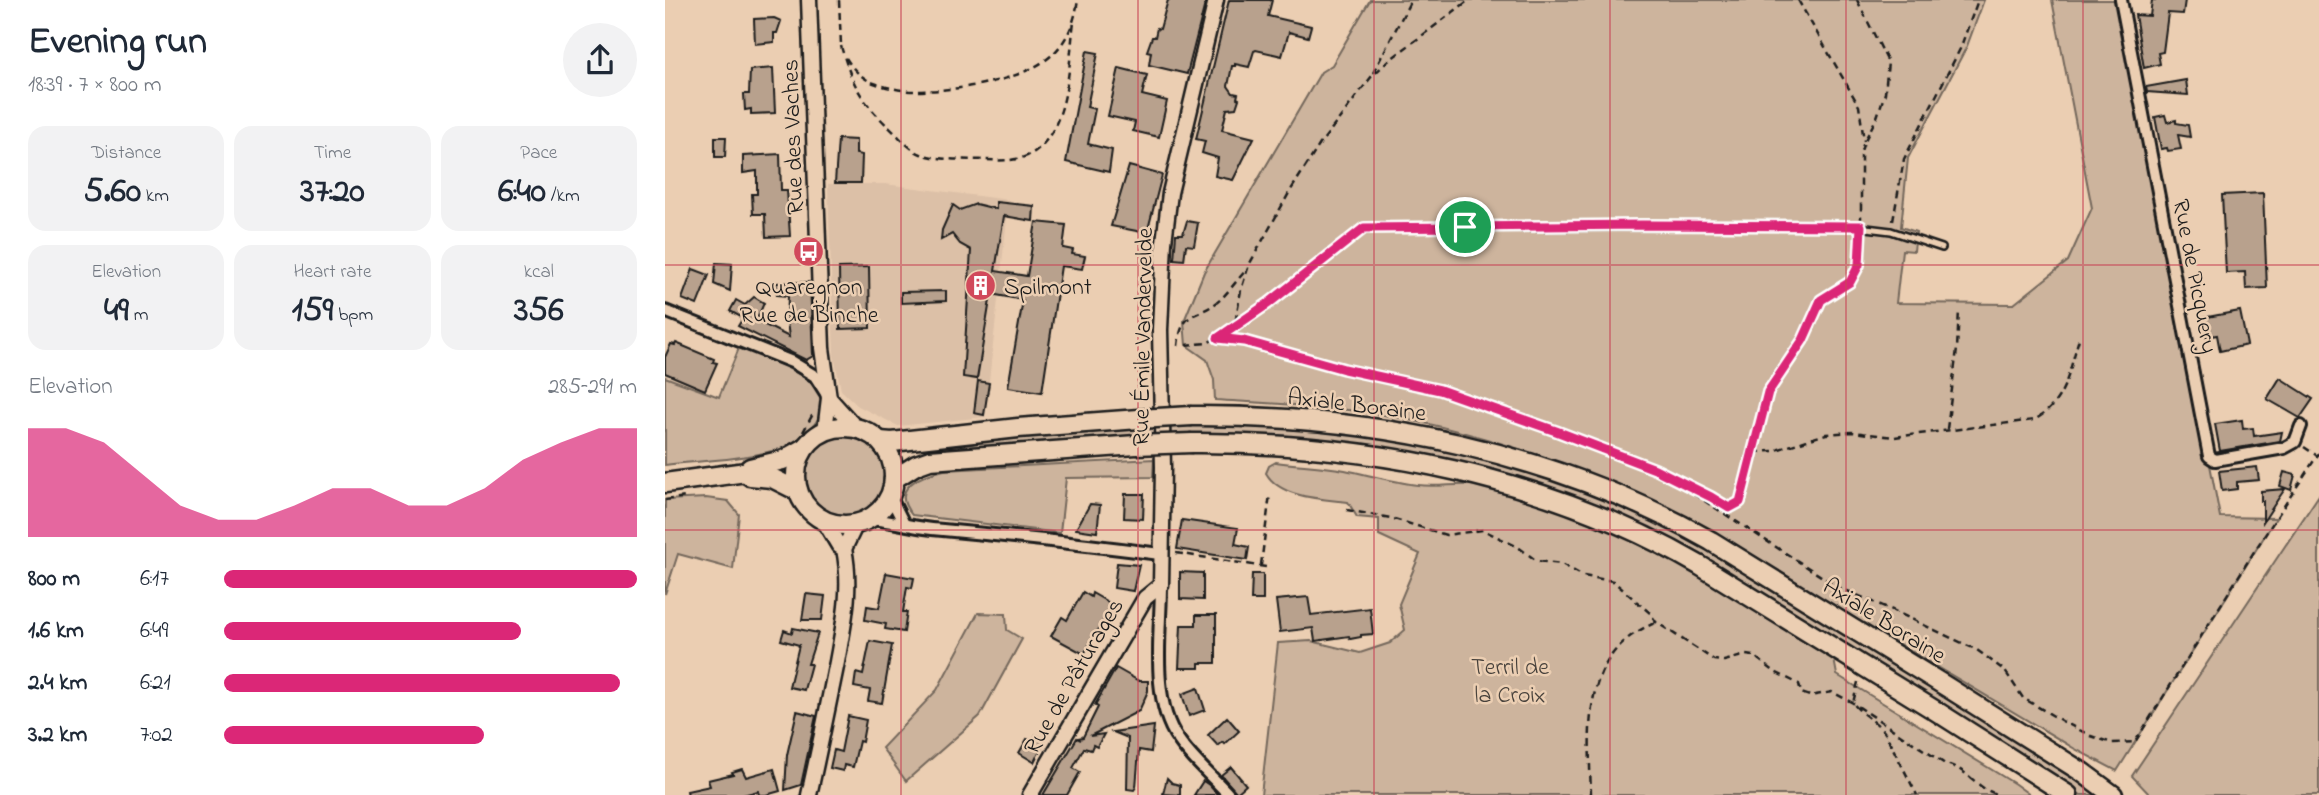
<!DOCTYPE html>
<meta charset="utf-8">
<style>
:root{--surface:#fff;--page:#f2f2f3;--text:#1f2937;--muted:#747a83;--accent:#db2777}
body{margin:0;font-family:"Indie Flower",sans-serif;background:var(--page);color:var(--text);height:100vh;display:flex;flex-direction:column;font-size:26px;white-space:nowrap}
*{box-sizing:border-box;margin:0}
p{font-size:23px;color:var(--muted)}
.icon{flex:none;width:38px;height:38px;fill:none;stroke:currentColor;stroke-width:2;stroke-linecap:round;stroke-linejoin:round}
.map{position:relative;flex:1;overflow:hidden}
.sheet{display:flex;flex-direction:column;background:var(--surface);width:665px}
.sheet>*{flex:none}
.pin{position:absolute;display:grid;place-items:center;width:60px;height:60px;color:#fff;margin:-30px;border:4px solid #fff;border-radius:50%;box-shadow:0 2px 7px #0007}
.round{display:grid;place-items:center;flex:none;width:74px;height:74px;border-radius:37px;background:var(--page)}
.summary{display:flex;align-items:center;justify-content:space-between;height:119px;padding:0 28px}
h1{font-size:38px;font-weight:700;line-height:52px}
.stats{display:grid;grid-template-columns:repeat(3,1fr);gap:10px;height:119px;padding:7px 28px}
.stats div{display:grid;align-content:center;border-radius:18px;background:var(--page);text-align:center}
.stats b{font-size:35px;font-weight:700}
.stats small{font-size:19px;font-weight:400}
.stats p{font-size:19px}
.chart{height:196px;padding:14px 28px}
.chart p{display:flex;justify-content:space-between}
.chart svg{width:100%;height:126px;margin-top:7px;fill:var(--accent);opacity:.7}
ul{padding:0 28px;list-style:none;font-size:23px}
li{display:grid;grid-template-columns:112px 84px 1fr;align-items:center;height:52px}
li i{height:18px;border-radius:9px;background:var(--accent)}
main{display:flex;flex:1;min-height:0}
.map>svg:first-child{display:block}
.built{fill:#dcc0a7}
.green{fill:#cdb49d;stroke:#74685c;stroke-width:2}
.building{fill:#b8a18d;stroke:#1c1c1c;stroke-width:2}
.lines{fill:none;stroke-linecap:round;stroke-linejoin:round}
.service-casing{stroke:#1c1c1c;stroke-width:10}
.minor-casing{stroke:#1c1c1c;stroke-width:16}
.tertiary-casing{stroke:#1c1c1c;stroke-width:19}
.primary-casing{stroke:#1c1c1c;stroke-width:23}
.trunk-casing{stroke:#1c1c1c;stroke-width:23}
.path{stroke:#1c1c1c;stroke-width:2.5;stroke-dasharray:7 5;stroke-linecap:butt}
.service{stroke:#ebceb2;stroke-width:5}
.minor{stroke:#ebceb2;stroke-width:10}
.tertiary{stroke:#ebceb2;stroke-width:14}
.primary{stroke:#ebceb2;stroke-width:18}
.trunk{stroke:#ebceb2;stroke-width:18}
.trunk-bridge-casing{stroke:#1c1c1c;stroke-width:23;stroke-linecap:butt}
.trunk-bridge{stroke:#ebceb2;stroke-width:18}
.route-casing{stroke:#fff;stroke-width:14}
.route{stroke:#db2777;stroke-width:9}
.grid{fill:none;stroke:#c84758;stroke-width:2;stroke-opacity:0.55}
.labels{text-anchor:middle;stroke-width:5;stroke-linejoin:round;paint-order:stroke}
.street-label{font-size:24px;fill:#1c1c1c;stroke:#ebceb2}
.poi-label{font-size:24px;fill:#1c1c1c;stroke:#ebceb2}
.park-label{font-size:24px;fill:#48423c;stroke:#ebceb2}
</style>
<main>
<section class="sheet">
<div class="summary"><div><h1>Evening run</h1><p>18:39 · 7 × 800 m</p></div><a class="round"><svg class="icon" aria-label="share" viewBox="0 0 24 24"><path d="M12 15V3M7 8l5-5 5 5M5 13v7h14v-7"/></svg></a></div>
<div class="stats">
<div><p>Distance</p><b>5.60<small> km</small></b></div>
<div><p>Time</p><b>37:20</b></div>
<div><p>Pace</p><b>6:40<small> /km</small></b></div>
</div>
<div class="stats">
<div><p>Elevation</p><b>49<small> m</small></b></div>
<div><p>Heart rate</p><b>159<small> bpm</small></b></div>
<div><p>kcal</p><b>356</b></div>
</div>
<div class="chart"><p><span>Elevation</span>285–291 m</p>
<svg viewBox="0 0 160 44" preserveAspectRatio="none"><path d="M0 44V6L10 6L20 11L30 22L40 33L50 38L60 38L70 33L80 27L90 27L100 33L110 33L120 27L130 17L140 11L150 6L160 6V44z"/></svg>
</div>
<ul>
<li><b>800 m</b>6:17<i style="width:100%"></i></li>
<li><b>1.6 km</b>6:49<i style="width:72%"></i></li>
<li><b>2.4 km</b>6:21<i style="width:96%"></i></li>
<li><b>3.2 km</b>7:02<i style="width:63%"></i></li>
</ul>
</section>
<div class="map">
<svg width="1654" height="795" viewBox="0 0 1654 795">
<rect width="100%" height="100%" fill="#ebceb2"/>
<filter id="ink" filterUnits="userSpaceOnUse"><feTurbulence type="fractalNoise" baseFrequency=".0143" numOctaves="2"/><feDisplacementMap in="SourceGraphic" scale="14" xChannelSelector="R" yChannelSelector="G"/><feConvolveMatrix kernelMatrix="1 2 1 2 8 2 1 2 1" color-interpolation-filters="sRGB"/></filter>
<g filter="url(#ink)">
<polygon class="built" points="163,184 220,184 344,200 320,417 233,426 193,406 176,390 169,356"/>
<g class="green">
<path d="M705 0H1319L1302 46 1243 158 1236 227 1251 232 1249 251 1237 250 1231 303 1349 304 1403 261 1427 208 1387 0H1456L1555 517 1611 518 1452 771 1410 749C1318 693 1225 639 1132 584 1070 547 1010 506 942 480 864 450 781 423 698 412 649 405 599 403 550 400L549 380 542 360 521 345 519 321 539 272 656 72 667 65Z"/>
<path d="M74 348C99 358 180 381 151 422 146 430 136 441 128 445 122 448 113 449 107 451 73 460 35 461 0 465V377L54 397Z"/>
<polygon points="544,423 678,430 817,457 912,487 983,516 1046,549 1373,753 1436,795 1416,795 961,520 676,443 605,436 514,435 301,452 274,450 315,442 480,426"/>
<circle cx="180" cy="476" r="41"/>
<path d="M489 459 488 477 401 478 395 533 247 515C223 487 257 475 279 470Z"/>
<path d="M611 462C633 465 657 466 680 470 704 475 728 482 753 485 774 488 797 482 817 486 945 514 1062 585 1169 659L1172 675 1350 784 1365 795H596L613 643 646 641 695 653 725 643 740 630 734 604 755 554 714 535V519L692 517 683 502C657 499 615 498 601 473L604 466Z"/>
<polygon points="1654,495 1654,795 1485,795 1467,776"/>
<polygon points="41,498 63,501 74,514 68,569 13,554 0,594 0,500"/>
<polygon points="313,613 341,614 342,630 357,639 315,716 241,781 217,748 272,690"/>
</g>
<g class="building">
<polygon points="503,0 541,0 522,74 484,65 486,52 482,51 487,37 490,37 492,28 495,29"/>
<polygon points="564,0 607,0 603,16 646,26 643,37 624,32 617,56 591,50 589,51 584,67 570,64 570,66 567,66 563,86 568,93 573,94 572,98 574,99 571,108 562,109 557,130 589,138 568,180 550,176 553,158 537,153 540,141 531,139"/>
<polygon points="1487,0 1520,0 1518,14 1503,13 1498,52 1493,53 1495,64 1479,68 1470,15 1485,16"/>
<polygon points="109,18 116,21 112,33 109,33 109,42 90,44 89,19"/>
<polygon points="422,51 433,53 422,107 430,109 423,144 447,150 444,172 401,162"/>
<polygon points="108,68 110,113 86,114 86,109 80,110 79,94 84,94 85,70"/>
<polygon points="454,68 482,75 477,95 502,101 494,137 468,131 470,122 443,116"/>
<polygon points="1521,80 1523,95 1482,92 1481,87"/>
<polygon points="1500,115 1502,122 1511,120 1511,123 1523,125 1525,137 1513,135 1516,149 1503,151 1502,148 1496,149 1490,117"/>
<polygon points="50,137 61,137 60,157 50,157"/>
<polygon points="173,139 191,140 191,154 197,155 196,183 170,183"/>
<polygon points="115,154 116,190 122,190 125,236 101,237 100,214 88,214 87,194 92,194 92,171 78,173 78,156"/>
<polygon points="464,166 497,175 482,233 446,226"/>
<polygon points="1598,193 1602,288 1581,289 1580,272 1561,273 1557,195"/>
<polygon points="331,202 369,206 368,221 339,216 330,271 362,276 371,222 401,225 398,248 408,250 407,254 420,256 417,269 396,266 377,392 343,387 358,300 326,294 312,379 298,377 306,250 295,244 287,234 276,240 277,230 288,205 295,210 311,204 331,209"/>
<polygon points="522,221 533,223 529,246 521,245 519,260 509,259 511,234 518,234"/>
<polygon points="51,263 67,264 65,291 49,284"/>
<polygon points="204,267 205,328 175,329 174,268"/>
<polygon points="28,269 44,275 32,305 17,299"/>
<polygon points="145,282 148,356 141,360 73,326 78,318 65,311 71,300 80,305 89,297 99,303 93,317 96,319 94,322 124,337 122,322 123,296 112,295 111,283"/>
<polygon points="281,291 281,301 236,303 236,292"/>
<polygon points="1575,311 1582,345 1555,351 1552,335 1541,337 1537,318"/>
<polygon points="11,343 49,359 48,362 52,363 40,390 0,373 0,357 6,344 10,345"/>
<polygon points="1615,378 1648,399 1635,418 1602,399"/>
<polygon points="313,381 324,383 319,415 309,413"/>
<polygon points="1577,420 1578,429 1588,428 1589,436 1617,432 1615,441 1555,451 1550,424"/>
<polygon points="1592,467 1594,480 1572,482 1572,489 1557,491 1554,471"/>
<polygon points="1619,472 1630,475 1626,490 1615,486"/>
<polygon points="1620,489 1613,499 1598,522 1598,501 1596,501 1596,491"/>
<polygon points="460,494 479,494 478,519 459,518"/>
<polygon points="425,504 435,505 432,532 411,529"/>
<polygon points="517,520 573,528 570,544 584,547 582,560 512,549"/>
<polygon points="452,563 474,565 468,591 449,588"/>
<polygon points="515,572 538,573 538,600 515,599"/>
<polygon points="221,573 249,578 247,588 242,587 238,612 242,612 239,632 220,629 221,624 200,620 202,606 214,608"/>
<polygon points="587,574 598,574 598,600 586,600"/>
<polygon points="418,592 426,597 427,593 448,605 419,654 386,636 397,617 402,620"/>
<polygon points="141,594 160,596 157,620 137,620"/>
<polygon points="643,597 646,615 705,608 708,634 696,635 696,637 685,639 684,636 650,641 648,628 615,632 611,600"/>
<polygon points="531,615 551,615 551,663 534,663 534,668 514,668 516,625 531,625"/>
<polygon points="128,628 153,633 143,664 146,664 139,690 124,687 134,645 116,640 119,630 127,633"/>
<polygon points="205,641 227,645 217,703 203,701 205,690 189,687 191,673 198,675"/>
<polygon points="451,668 474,681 483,681 483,691 474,711 425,736 439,734 432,747 428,745 426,750 419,748 408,768 415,772 402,795 378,795 412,738 416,740 413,738 418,737 433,707 430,705"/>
<polygon points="533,688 540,710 524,716 517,694"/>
<polygon points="132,711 151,716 136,785 120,790 122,755"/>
<polygon points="183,716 201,720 197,742 194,741 188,767 179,765 178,771 165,768 169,750 176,752"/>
<polygon points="562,717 574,731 560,744 558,742 553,746 543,735"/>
<polygon points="489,726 486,752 474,750 471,787 469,790 462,789 463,738 448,732"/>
<polygon points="371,735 380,740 369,762 354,753 362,739 367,741"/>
<polygon points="566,767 581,785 572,793 556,775"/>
<polygon points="77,769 81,777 109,769 115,791 101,795 94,795 93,791 78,795 23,795 22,791 45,786 43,780 68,774 67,772"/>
<polygon points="502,778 507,783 515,785 515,795 498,794"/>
<polygon points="538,781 544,785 553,795 529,795"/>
</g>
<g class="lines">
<defs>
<polyline id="service" points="699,228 1177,225 1226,231 1277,248"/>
<g id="minor">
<polyline points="1456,0 1544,456 1550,460 1619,448 1630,442 1636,426"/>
<polyline points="0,311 127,362 150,376 162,395"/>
<polyline points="225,496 239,524"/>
<path d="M203 519C225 520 245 527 267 529 343 536 419 544 495 554"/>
<path d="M496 585C496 632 485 699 513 739 527 760 547 776 564 795"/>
</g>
<g id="tertiary">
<polyline points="144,0 157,348 164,398 160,431"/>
<polyline points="164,398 191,428"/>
<polyline points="179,549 191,524"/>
<path d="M144 795C154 751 163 706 172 662 179 623 187 588 179 549L174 546 159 521"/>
<polyline points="365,795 480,598 496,585 498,467 495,330 499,242 505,193 551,0"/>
</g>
<g id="primary">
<polyline points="81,472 85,476 107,478 133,491"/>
<polyline points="0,483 81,472 85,468 118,460 139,448"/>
</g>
<g id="trunk">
<path d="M527 416C708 415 888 451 1046 541L1282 687 1417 772 1448 795"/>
<circle cx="180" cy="476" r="49"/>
<polyline points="215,441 227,442 353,428 474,419"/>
<path d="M527 443C702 442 881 476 1034 565L1271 711 1403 795"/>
<polyline points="229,479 251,465 265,460 471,445"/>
</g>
</defs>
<use href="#service" class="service-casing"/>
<use href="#minor" class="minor-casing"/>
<use href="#tertiary" class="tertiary-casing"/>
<use href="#primary" class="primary-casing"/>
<use href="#trunk" class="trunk-casing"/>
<g class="path">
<polyline points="174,0 176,45"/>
<polyline points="1133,0 1194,106 1199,141"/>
<polyline points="1192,0 1223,62 1220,93 1212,117 1199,142 1196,151 1196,219"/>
<path d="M176 46C188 89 199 104 231 134 239 142 246 150 256 154 276 161 299 159 320 160 342 161 363 162 379 143 405 112 404 60 409 21"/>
<path d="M181 58C187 68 197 79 209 83 222 88 242 92 256 91 295 90 361 81 389 53 404 38 410 20 413 0"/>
<polyline points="708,73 746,0"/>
<polyline points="1228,221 1239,159 1295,49 1313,0"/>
<polyline points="553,338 579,341 679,369 774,390 891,431 990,469 1173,587 1225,609 1312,650 1340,671 1358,698 1397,721 1426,736 1447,743 1470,742 1590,550 1654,453"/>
<polyline points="579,341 569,329 693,233"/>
<polyline points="521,345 542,343 569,329 576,290 584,265 624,193 655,144 707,76 722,62 804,0"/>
<path d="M513 346C517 307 533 320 556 299 565 290 573 279 582 269"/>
<polyline points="1282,429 1292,349 1294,310"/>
<polyline points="138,432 148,414"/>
<polyline points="1639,447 1651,455"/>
<path d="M1089 452 1108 451 1161 434 1187 432 1229 437 1369 420C1401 403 1404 370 1414 339"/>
<polyline points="1002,475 1064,508 1075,502 1087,463 1103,392 1137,340 1156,300 1185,282 1194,265 1196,236"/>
<polyline points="0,500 20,497"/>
<path d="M682 510 726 518 781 535 818 530 853 547 872 561 897 564 918 576 948 581 985 613 991 622 1049 660 1059 661 1081 655 1089 656 1110 672 1134 684 1136 693 1145 696 1167 692 1188 703 1280 764C1296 767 1305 778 1317 787 1322 791 1327 792 1333 795"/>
<polyline points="511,553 601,567"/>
<polyline points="596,565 605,494"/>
<path d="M1193 682 1188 703C1197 716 1211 720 1220 733L1252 795"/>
<path d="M926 795C924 728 915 653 990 623"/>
</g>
<use href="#service" class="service"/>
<use href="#minor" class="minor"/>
<use href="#tertiary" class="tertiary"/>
<use href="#primary" class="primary"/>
<use href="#trunk" class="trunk"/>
<defs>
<g id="trunk-bridge">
<polyline points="474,419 527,416"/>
<polyline points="471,445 527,443"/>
</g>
</defs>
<use href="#trunk-bridge" class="trunk-bridge-casing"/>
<use href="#trunk-bridge" class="trunk-bridge"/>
</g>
</g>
<g class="lines" filter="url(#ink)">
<defs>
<polygon id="route" points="977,225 1196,226 1194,265 1185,282 1156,300 1138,340 1103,392 1075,502 1064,508 1046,497 990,469 891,431 775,390 679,369 579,341 553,338 604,303 699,228"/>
</defs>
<use href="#route" class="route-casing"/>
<use href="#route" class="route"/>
</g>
<path class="grid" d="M236 0V795M473 0V795M709 0V795M945 0V795M1181 0V795M1418 0V795M0 265H1654M0 530H1654"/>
<defs>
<symbol id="bus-disc" viewBox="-11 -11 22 22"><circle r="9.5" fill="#d1495b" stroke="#ebceb2"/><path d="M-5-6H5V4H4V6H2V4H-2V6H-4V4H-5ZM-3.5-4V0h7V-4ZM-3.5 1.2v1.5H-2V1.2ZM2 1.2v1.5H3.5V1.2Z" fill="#fff"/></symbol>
<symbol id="building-disc" viewBox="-11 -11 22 22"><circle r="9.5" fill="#d1495b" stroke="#ebceb2"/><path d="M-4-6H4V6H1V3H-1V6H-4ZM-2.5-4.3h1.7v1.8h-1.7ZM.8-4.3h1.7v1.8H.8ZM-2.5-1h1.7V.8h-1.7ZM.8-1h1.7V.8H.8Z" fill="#fff"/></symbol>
</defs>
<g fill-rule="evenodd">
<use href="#bus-disc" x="126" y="234" width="35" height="35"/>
<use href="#building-disc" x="298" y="268" width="35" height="35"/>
</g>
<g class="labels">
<g class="street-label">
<text transform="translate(127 137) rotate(-92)" y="8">Rue des Vaches</text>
<text transform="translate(1531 276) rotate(79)" y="8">Rue de Picquery</text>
<text transform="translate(477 337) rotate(-89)" y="8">Rue Émile Vandervelde</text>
<text transform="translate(692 404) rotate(7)" y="8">Axiale Boraine</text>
<text transform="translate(1220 620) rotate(32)" y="8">Axiale Boraine</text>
<text transform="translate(408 676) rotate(-60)" y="8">Rue de Pâturages</text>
</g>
<g class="poi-label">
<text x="144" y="294">Quaregnon<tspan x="144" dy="28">Rue de Binche</tspan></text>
<text x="339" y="294" text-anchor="start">Spilmont</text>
</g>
<g class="park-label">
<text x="845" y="674">Terril de<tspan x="845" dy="28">la Croix</tspan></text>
</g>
</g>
</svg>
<div class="pin" style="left:800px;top:227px;background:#1e9e55"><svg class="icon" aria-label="arrive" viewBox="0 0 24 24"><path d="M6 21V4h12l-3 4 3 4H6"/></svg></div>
</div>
</main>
